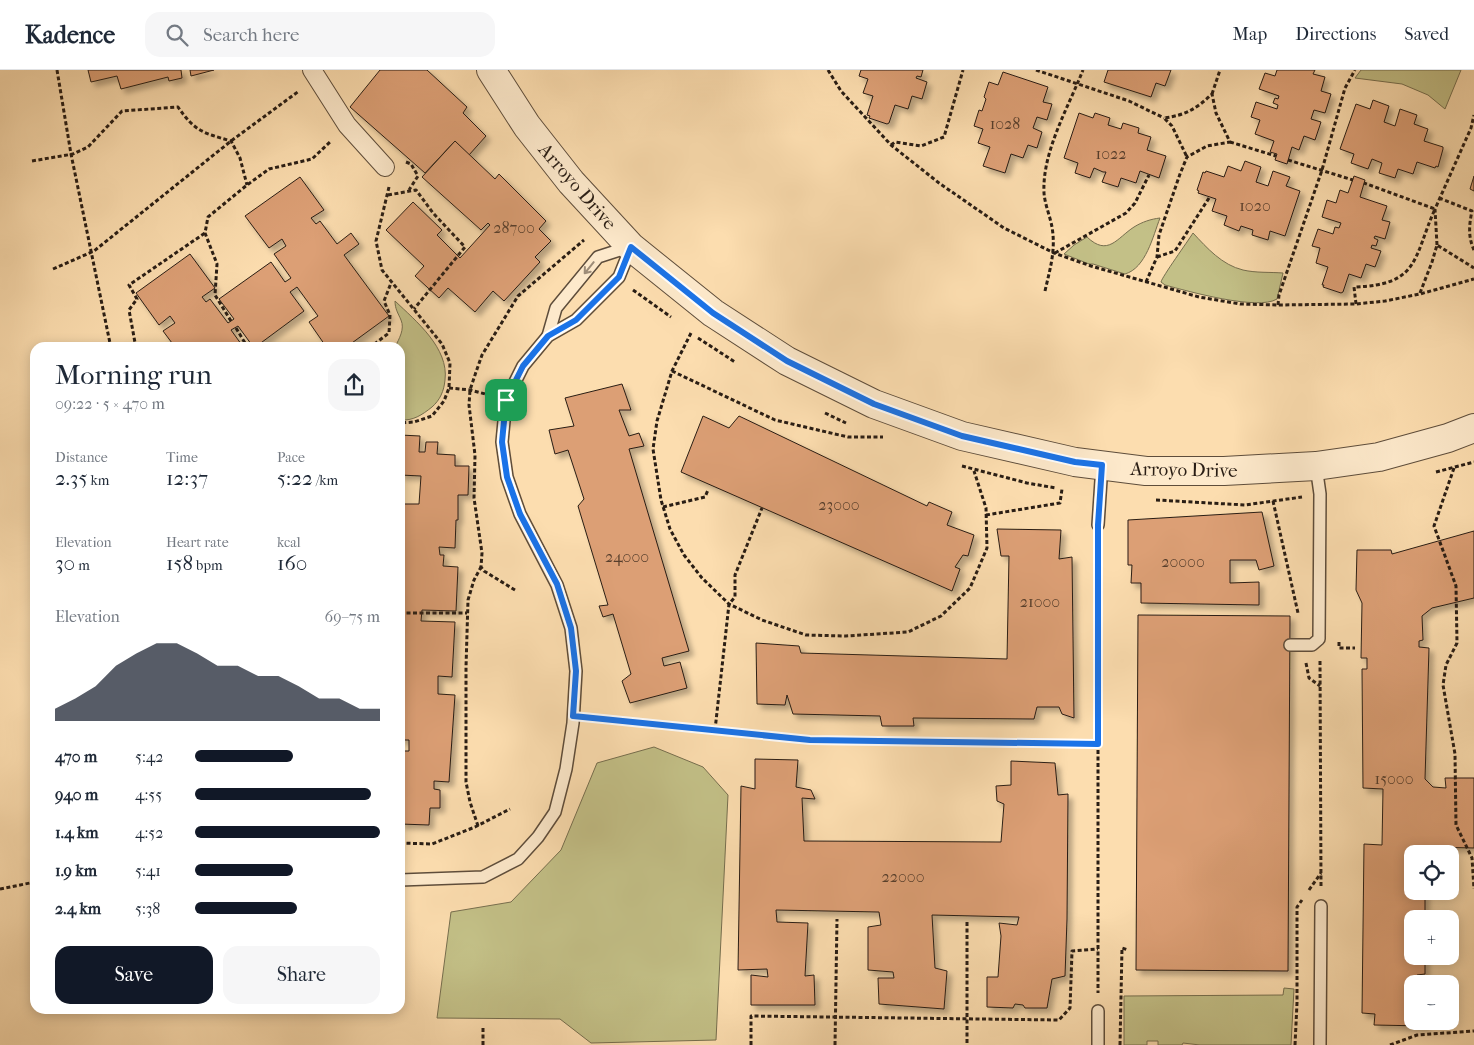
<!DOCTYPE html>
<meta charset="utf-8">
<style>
:root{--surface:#fff;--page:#f6f6f7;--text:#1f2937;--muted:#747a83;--line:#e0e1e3;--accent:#111827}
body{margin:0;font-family:"IM FELL French Canon",serif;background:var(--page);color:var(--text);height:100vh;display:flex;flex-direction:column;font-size:19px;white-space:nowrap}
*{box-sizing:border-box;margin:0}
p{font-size:16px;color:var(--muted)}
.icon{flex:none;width:28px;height:28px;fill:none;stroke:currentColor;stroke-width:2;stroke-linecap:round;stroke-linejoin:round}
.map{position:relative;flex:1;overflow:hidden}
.details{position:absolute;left:30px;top:272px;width:375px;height:672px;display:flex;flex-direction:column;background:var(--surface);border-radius:15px;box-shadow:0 2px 12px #0003}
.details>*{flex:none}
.tools{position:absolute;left:1404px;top:775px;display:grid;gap:10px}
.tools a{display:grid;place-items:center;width:55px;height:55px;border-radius:10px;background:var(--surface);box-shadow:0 2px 12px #0003;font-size:25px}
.pin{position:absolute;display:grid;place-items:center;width:42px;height:42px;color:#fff;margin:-21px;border-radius:10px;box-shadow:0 2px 8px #0006}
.round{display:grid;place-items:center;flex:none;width:52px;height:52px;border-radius:15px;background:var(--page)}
.head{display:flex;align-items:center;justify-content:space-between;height:85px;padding:0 25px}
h1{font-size:28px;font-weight:600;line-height:38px}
.stats{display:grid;grid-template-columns:repeat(3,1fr);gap:8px;height:85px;padding:5px 25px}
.stats div{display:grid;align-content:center}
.stats b{font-size:21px;font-weight:600}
.stats small{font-size:14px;font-weight:400}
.stats p{font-size:14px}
.chart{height:140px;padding:10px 25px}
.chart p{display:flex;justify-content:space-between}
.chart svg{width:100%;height:90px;margin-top:5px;fill:var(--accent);opacity:.7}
.cta{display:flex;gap:10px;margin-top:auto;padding:10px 25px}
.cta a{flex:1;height:58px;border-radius:15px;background:var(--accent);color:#fff;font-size:20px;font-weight:600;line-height:58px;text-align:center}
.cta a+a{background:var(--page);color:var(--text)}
ul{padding:0 25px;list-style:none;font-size:16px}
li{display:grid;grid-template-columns:80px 60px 1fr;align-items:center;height:38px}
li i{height:12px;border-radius:6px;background:var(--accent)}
header{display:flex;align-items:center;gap:30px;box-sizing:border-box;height:70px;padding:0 25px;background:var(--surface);border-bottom:1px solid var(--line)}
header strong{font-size:24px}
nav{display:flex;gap:28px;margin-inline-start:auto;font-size:18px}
.search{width:350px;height:45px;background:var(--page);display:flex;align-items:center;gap:12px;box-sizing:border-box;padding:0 18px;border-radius:15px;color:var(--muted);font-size:19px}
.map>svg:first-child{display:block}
.grass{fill:#c3c087;stroke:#766e4e}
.building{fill:#dc9f74;stroke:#291d14;filter:url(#shadow)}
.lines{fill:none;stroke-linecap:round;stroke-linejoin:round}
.service-casing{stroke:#5e4d3b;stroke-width:14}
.pedestrian-casing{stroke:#5e4d3b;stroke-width:20}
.tertiary-casing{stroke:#5e4d3b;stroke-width:30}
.path{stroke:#291d14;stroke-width:3;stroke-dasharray:4 2.5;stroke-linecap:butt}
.service{stroke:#fde9cb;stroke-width:11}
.pedestrian{stroke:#fde9cb;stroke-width:18}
.tertiary{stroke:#fde9cb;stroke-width:28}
.oneway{stroke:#9e8d79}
.route-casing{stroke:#fff;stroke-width:10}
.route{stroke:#1a73e8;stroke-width:6}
.labels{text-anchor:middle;stroke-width:5;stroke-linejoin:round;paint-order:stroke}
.number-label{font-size:16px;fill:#563e2c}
.street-label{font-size:19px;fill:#291d14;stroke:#fde9cb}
</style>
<header>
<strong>Kadence</strong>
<div class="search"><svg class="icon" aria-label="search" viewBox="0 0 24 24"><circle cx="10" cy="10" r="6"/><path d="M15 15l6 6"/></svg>Search here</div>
<nav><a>Map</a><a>Directions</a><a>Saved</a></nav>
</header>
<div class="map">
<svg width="1474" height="975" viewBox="0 0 1474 975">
<defs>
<filter id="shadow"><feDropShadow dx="4.5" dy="4.5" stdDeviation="2.5" flood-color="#0004"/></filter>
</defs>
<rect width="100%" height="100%" fill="#fcddaf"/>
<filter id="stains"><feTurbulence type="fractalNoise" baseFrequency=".004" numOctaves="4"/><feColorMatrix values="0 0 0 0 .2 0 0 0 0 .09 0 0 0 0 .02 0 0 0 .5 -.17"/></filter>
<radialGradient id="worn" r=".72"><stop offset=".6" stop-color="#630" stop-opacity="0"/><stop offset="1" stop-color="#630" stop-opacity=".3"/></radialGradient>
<g class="grass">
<polygon points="1361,0 1461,0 1445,39 1428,25 1402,14 1355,8"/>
<path d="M1160 148C1153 166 1146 198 1125 204L1093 194H1089L1064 184 1074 175 1087 167C1108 187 1117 168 1134 157 1142 152 1151 149 1160 148Z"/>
<path d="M1193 163C1207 178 1222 195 1243 200 1256 203 1270 202 1283 203L1277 229C1258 241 1187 221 1165 215L1161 212C1162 207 1188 171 1193 163Z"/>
<path d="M395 231C416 251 449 278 445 310 444 321 440 330 432 337 422 345 413 351 400 350V278L395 277C399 269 405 259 401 250 398 243 395 239 395 231Z"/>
<polygon points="654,677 703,697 728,725 716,970 591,973 560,949 437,948 451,842 511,832 561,780 597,693"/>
<polygon points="1284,918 1294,919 1291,975 1200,975 1183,973 1182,975 1158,975 1158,971 1147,971 1147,975 1124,975 1124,926 1283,925"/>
</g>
<g class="building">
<polygon points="88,0 181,0 182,8 169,11 168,7 121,19 117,6 91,12"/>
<polygon points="190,0 214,0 191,6"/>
<polygon points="380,0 427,0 467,37 463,43 486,66 469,85 455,71 425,103 350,37"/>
<polygon points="861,0 923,0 921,7 917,6 916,8 927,12 922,29 912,26 908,39 895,35 889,53 887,54 869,48 870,46 867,45 873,26 863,23 868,9 859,6"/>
<polygon points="1108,0 1171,0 1165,16 1156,13 1151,27 1104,12"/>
<polygon points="1277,0 1315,0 1313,4 1325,7 1321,21 1331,24 1325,43 1314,40 1311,49 1321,52 1315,70 1304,66 1299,80 1292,77 1287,94 1275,90 1277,84 1270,82 1274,71 1255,64 1260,50 1251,47 1256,32 1277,39 1278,35 1273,33 1275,28 1278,29 1279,26 1259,19 1265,3 1275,6"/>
<polygon points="1003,2 1048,17 1043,32 1052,34 1047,50 1037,47 1033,58 1042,62 1037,78 1028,75 1023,88 1011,84 1005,103 983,96 990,77 978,73 983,59 974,56 979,40 982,41 986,29 984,27 989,12 998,15"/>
<polygon points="1373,30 1389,36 1384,52 1395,56 1400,39 1417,45 1414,54 1428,59 1424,71 1443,77 1443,79 1438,97 1436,96 1435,98 1417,92 1413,104 1398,99 1395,108 1379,103 1382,93 1372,89 1368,99 1351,93 1354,84 1340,79 1356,34 1370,39"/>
<polygon points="1079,43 1093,48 1095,43 1110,48 1108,55 1121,59 1123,53 1139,58 1138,63 1151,67 1147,80 1166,86 1159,108 1140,101 1136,113 1121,108 1118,117 1102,112 1106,102 1103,102 1094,98 1090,108 1075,103 1078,93 1064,88"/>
<polygon points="455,71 495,109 499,104 546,151 539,159 551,171 535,187 540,192 504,231 493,221 475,242 448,218 439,228 415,206 424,196 386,160 413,132 442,160 437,165 460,188 490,155 488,153 481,160 422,107"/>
<polygon points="1245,91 1261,97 1256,112 1268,116 1273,101 1290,107 1286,116 1300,121 1285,166 1270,161 1268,170 1252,165 1253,160 1241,156 1239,161 1224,155 1227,146 1212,141 1216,129 1198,123 1199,121 1197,120 1203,102 1205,103 1206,101 1224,107 1228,96 1241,101"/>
<polygon points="1354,106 1365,110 1360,127 1387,136 1382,150 1390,152 1385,169 1375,166 1374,168 1378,170 1376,176 1372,175 1371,178 1381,181 1375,197 1366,194 1361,208 1349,204 1343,222 1341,223 1323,217 1324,215 1322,215 1328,197 1316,193 1320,178 1312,176 1318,159 1333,164 1335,157 1339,158 1341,153 1322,147 1327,130 1336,133 1340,120 1348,123"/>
<polygon points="1474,106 1474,121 1470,119"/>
<polygon points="300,107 324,140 311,148 316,154 320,151 337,174 351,163 359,174 344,185 389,246 345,278 327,278 309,252 318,246 297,217 290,222 304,241 254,278 238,256 231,260 244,278 172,278 170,274 172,273 163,261 175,253 170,246 159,255 136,223 190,184 215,218 202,227 206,232 210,229 228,253 234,249 219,229 271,192 285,212 291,208 274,184 286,176 282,169 269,178 245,146"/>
<polygon points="622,314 631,340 619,340 629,366 639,363 644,376 629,379 689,581 662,588 664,596 680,592 687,618 630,633 622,611 631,604 613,544 603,547 599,536 608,535 578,436 584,429 568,380 555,384 549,360 574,356 565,328"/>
<polygon points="703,346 729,358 739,346 927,436 929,432 952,442 947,455 974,465 968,486 963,485 955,497 960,499 952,521 681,402"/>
<polygon points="400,365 420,366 419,382 425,382 426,372 438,372 437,384 455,385 455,396 469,396 468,425 458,425 458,450 456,450 455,478 439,477 440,485 444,485 443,496 458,497 456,541 422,540 421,551 455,552 452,607 438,606 438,624 455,625 449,712 434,711 434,719 440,720 440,738 430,738 429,755 400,754 400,681 409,681 409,670 400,670 400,550 402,550 403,543 400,543 400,444 401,444 402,434 419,434 421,406 400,405"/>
<polygon points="1262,442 1274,496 1259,500 1256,490 1230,490 1230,513 1259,512 1259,535 1141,533 1141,513 1131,513 1132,495 1128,495 1128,450"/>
<polygon points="997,459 1061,460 1059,489 1072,487 1074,648 1062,644 1059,637 1037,637 1034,649 913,648 914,656 882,656 880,646 793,644 787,625 785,635 757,634 756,573 799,576 801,583 1007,589 1009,486 1001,486"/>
<polygon points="1474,461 1474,528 1432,538 1422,546 1423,570 1419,571 1419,577 1429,578 1425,709 1433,717 1446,718 1445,708 1474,708 1474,778 1431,777 1426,784 1412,784 1412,821 1425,821 1425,849 1412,849 1412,886 1425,886 1425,904 1417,905 1417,914 1412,914 1412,951 1425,951 1425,956 1374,955 1375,944 1362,943 1364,774 1382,775 1383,719 1363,718 1362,599 1367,599 1367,588 1361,588 1362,533 1356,520 1357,480 1391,480 1392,484"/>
<polygon points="1138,545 1290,546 1288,901 1136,900"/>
<polygon points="755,689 798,690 796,717 811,720 815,729 802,728 804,771 1001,772 1004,734 997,731 996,716 1011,715 1011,691 1055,693 1058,725 1068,724 1067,849 1065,906 1052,909 1047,938 1025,938 1023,935 1015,934 1013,938 987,937 987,907 998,907 1001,866 999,853 1017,855 1019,847 932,845 935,898 947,901 944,939 879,934 878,908 894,908 893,902 868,900 868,857 881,855 879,842 776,840 777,852 808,853 805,906 814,905 815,935 751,935 751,905 768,907 767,899 738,900 741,716 755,719"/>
</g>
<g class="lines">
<defs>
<g id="service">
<polyline points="548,266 556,238 598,187 629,177"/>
<polyline points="1098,455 1102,395"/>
<polyline points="1290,575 1312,575 1319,569 1320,424 1316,396"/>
<polyline points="400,810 483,807 518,789 538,767 555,742 566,699 573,653 576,601 571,558 557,515 520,444 507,407 502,372 506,330 523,296 548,266 576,250 619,207 631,177"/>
<polyline points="1098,975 1098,941"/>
<polyline points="1320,975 1321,836"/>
</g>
<polyline id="pedestrian" points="312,0 347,55 385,97"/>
<polyline id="tertiary" points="491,0 527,56 571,112 631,177 713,243 787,291 874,334 962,366 1075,392 1146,401 1224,401 1316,396 1379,387 1448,368 1474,358"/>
</defs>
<use href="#service" class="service-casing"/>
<use href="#pedestrian" class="pedestrian-casing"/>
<use href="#tertiary" class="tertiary-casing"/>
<g class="path">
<polyline points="57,0 71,84 111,278"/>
<polyline points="828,0 841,21 891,75 939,113 1004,158 1054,183 1091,196 1199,227 1240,234 1278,235 1356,234 1385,231 1420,224 1474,209"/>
<polyline points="1036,0 1129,31 1164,48"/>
<polyline points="1212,24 1220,0"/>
<polyline points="1230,72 1276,86"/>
<polyline points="891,75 895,72 921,76 944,67 963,0"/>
<polyline points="1288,90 1353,110"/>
<path d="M32 91 73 84 88 77 122 41 178 37C195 62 204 63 231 71L240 88 247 115"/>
<polyline points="406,92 411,94 418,106 409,120"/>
<polyline points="389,117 376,171 382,200 442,274 450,293 449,318 444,331 432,346 414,352 400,353"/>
<polyline points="388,125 416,120 433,143 465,177 414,239"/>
<path d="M1439 128 1472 141C1469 155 1468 167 1474 180"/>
<polyline points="1437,175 1435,139 1471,58 1474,45"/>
<polyline points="1055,183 1126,143 1135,133 1149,105"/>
<polyline points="1157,187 1175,181 1209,128"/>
<polyline points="53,199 94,181 231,71 299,21"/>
<path d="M1146 212 1157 187 1159 165 1180 104 1187 87 1207 76 1230 72 1216 43 1212 24C1196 39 1186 45 1164 48L1172 56 1187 87"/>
<polyline points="633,220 671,247"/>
<path d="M1045 221C1050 199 1056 180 1052 157 1050 146 1045 135 1044 123 1042 82 1068 38 1083 0"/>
<polyline points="1420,223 1432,192 1437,175 1474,198"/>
<path d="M1356 234 1354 217C1420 215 1413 188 1435 139L1364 113"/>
<polyline points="1278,235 1279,225 1322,100 1345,18 1355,0"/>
<polyline points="231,251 215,225 217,194 205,163 208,147 247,115 269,99 312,89 331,71"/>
<polyline points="236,258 248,278"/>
<polyline points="691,263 672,301 657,351 653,379 661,430 670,459 684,485 702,508 729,534 762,550 806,565 846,566 908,562 941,546 970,518 987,478 986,438 974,401"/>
<polyline points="698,268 735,292"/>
<polyline points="136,278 129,240 137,229 129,215 205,163"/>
<polyline points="369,278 389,263 390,245 384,231 391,213"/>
<polyline points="672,301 775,350 848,367 883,367"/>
<polyline points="449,318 470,320 489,325"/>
<polyline points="825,343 846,353"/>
<polyline points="962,396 1027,413 1056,418"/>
<polyline points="1454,398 1434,456 1456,516 1457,573 1446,595 1443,615 1455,684 1456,755 1472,788 1474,819"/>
<polyline points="1436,402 1474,392"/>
<polyline points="1156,430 1245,435 1302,427"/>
<polyline points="1273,431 1298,543"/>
<polyline points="663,437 705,427 708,420"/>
<polyline points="986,445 1060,433 1062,419"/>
<polyline points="1098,472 1098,923"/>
<polyline points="515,520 484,501 481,497 482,483 474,428 475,385 469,335 470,320 476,302 482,285 518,226 584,170"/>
<polyline points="400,543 467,543"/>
<polyline points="1339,572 1339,578 1355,578"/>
<polyline points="1320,591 1321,818"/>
<polyline points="1306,593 1309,608 1320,616"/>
<polyline points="591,648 810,669 1098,674"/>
<polyline points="715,660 729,534 735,527 735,505 762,438"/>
<polyline points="478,756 470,732 466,712 466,597 468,530 474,510 481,497"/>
<polyline points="400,773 432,774 475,757 510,739"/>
<polyline points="0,819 35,812"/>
<polyline points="1309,820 1321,803"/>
<polyline points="967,852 967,975"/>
<polyline points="483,958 483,975"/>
<polyline points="751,975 751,946 1059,950 1070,938 1072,881 1098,879"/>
<polyline points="835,975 837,849"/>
<polyline points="1120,975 1122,878 1128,880"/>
<polyline points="1295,975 1297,933 1297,837 1302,830"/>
<polyline points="1390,975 1417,965 1474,961"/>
</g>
<use href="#service" class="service"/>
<use href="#pedestrian" class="pedestrian"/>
<use href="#tertiary" class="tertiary"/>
</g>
<defs><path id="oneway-shaft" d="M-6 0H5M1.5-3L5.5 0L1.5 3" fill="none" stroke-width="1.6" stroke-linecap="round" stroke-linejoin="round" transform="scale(1.25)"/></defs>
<use class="oneway" href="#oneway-shaft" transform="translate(589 198) rotate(129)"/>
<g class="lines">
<defs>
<polygon id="route" points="631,177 713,243 787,291 874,334 962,366 1075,392 1102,395 1098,455 1098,674 810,670 573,646 576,601 571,558 557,514 520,444 507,407 502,372 506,330 523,296 548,266 576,250 619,207"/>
</defs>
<use href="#route" class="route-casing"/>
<use href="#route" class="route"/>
</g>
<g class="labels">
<g class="number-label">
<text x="1005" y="59">1028</text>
<text x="1111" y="89">1022</text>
<text x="1255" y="141">1020</text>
<text x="514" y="163">28700</text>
<text x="839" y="440">23000</text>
<text x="627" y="492">24000</text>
<text x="1183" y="497">20000</text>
<text x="1040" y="537">21000</text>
<text x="1394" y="714">15000</text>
<text x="903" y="812">22000</text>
</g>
<g class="street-label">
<text transform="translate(578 116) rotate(49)" y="7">Arroyo Drive</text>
<text transform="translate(1184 399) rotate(1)" y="7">Arroyo Drive</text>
</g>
</g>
<rect width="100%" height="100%" filter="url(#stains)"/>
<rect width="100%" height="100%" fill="url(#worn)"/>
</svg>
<div class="tools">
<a><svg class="icon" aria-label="locate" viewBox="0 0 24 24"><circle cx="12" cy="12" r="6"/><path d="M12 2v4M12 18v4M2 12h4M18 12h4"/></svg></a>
<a>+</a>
<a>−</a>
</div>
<div class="pin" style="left:506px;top:330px;background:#1e9e55"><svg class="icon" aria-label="arrive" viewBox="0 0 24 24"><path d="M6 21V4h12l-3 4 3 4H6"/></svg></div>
<section class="details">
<div class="head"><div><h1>Morning run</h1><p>09:22 · 5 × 470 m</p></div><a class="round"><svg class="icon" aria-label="share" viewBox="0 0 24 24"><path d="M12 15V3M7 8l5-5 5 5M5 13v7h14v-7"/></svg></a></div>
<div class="stats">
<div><p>Distance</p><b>2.35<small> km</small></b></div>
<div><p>Time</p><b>12:37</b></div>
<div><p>Pace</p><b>5:22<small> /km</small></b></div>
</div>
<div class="stats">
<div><p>Elevation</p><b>30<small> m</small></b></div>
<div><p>Heart rate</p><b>158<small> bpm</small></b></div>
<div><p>kcal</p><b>160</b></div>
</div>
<div class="chart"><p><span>Elevation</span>69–75 m</p>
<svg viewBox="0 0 160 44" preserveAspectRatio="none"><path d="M0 44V38L10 33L20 27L30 17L40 11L50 6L60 6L70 11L80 17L90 17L100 22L110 22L120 27L130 33L140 33L150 38L160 38V44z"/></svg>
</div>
<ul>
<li><b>470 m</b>5:42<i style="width:53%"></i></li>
<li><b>940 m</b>4:55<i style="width:95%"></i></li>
<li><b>1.4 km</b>4:52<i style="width:100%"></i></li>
<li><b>1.9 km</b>5:41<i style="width:53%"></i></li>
<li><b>2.4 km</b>5:38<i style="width:55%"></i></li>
</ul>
<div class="cta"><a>Save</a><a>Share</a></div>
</section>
</div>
